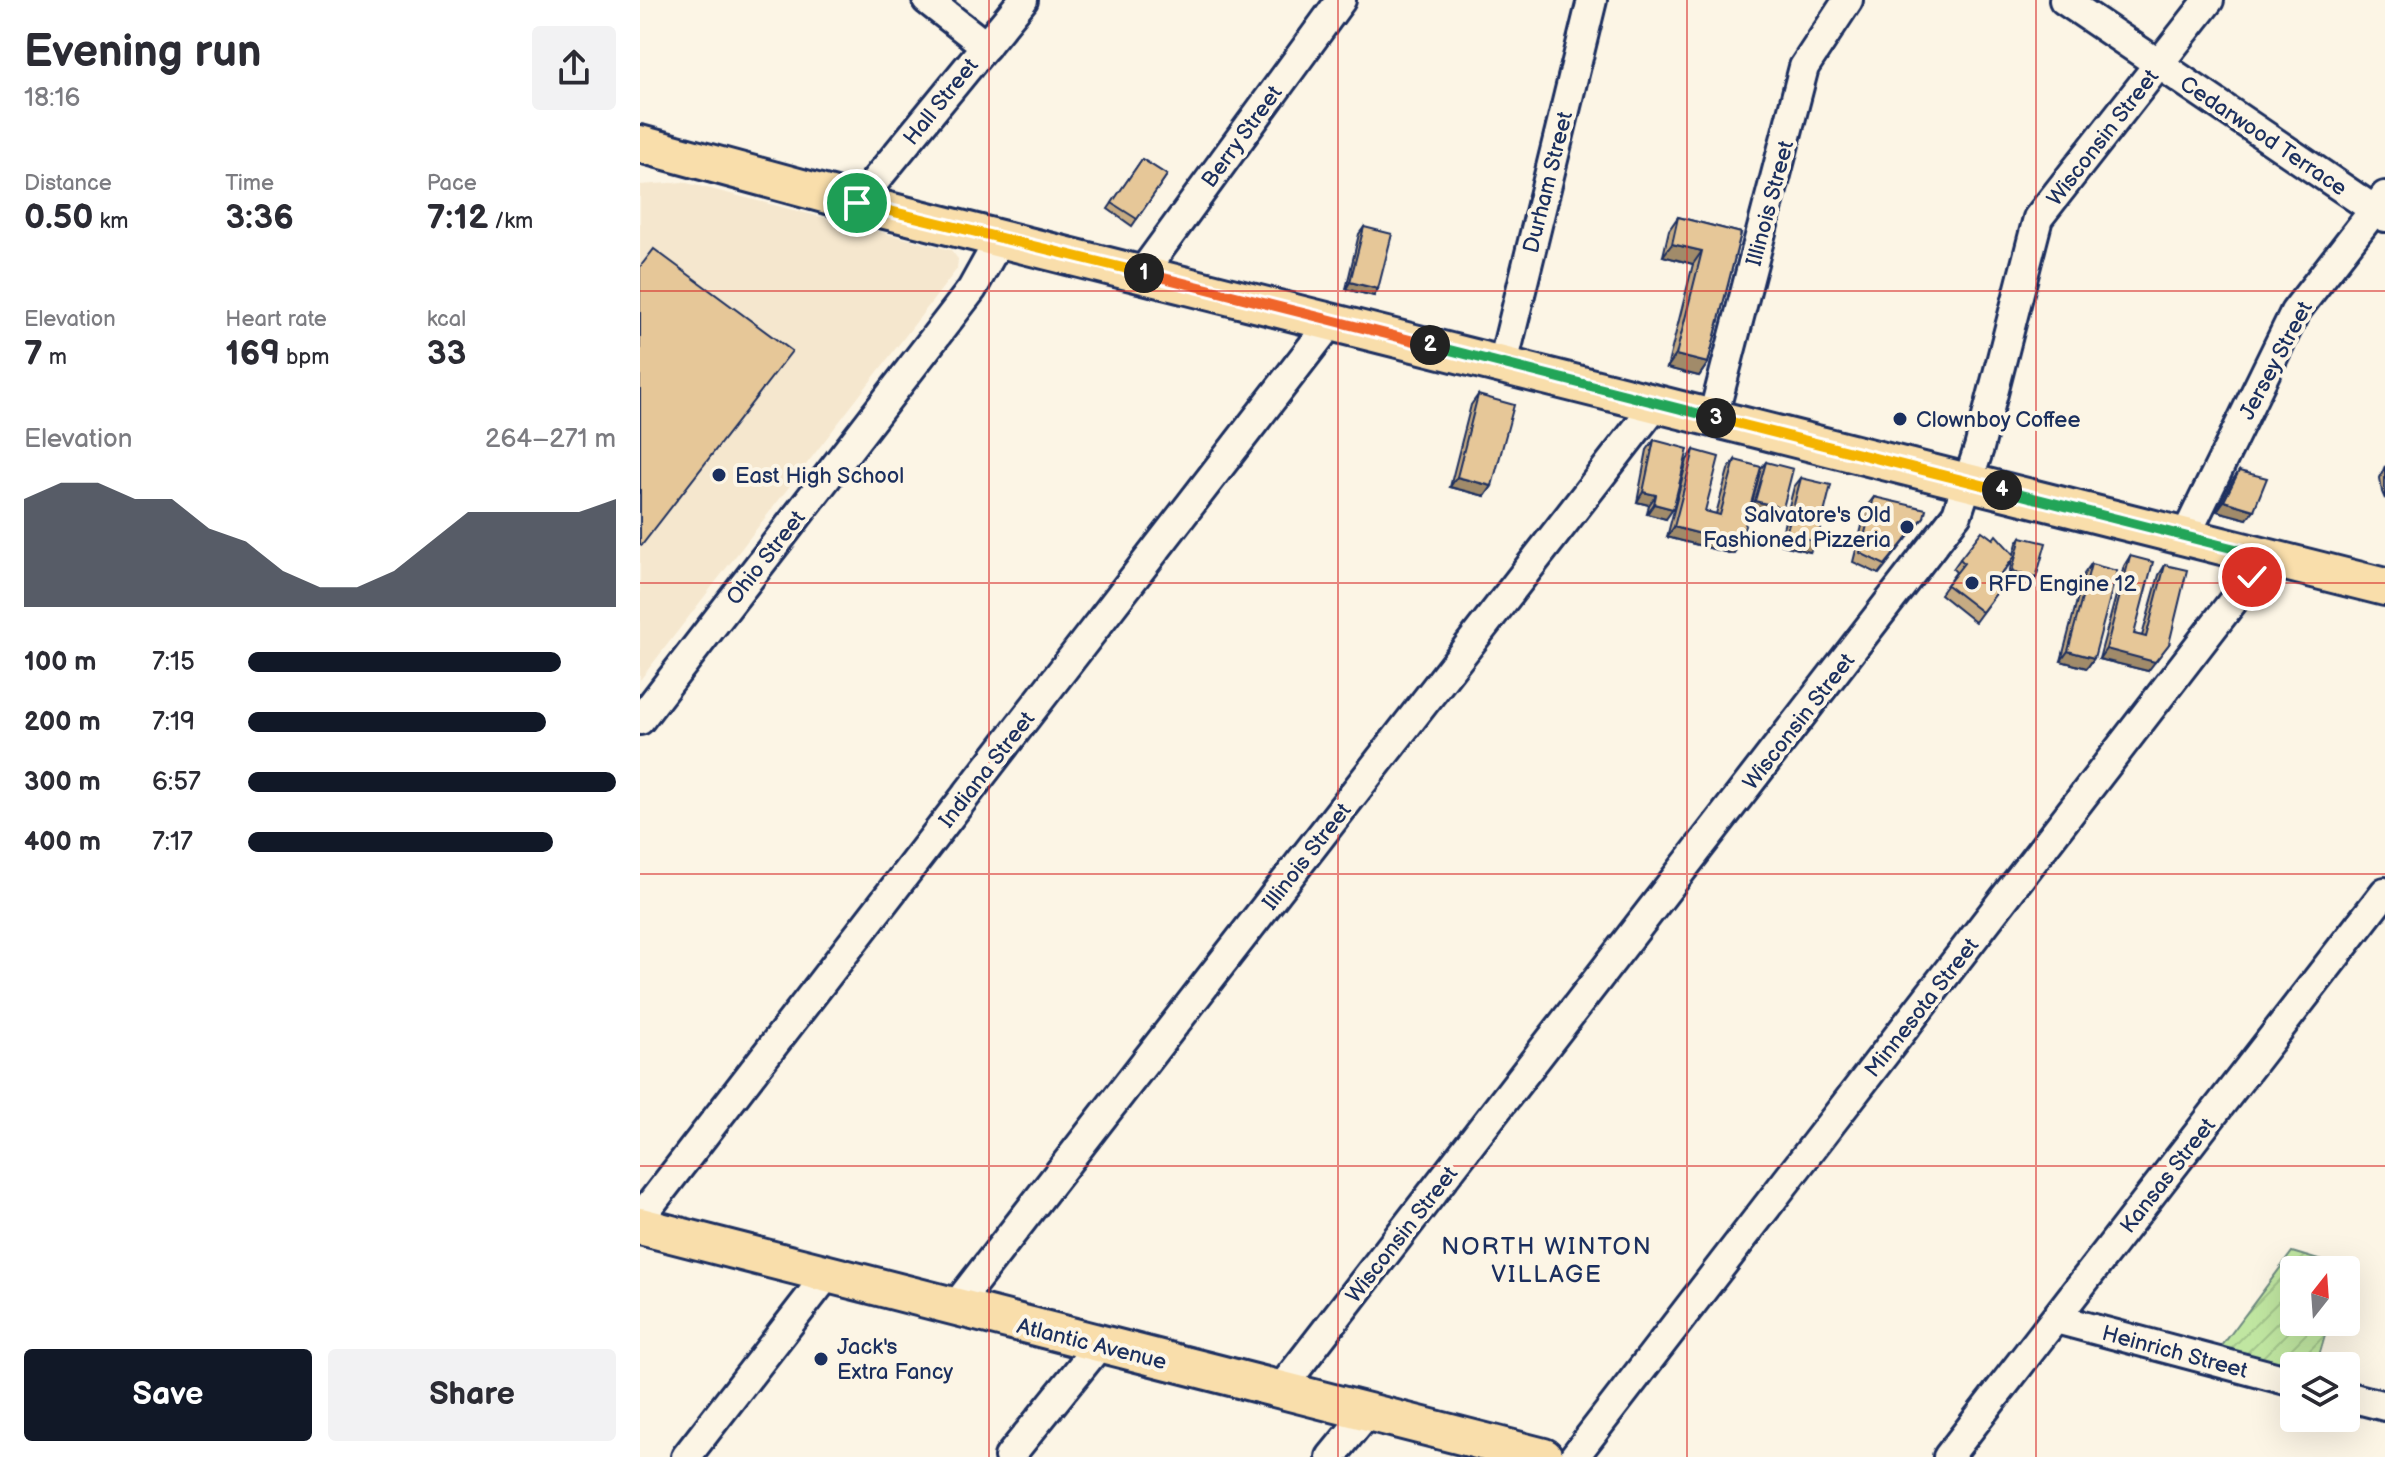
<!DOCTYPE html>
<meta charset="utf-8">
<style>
:root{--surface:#fff;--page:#f2f2f3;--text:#2b2b33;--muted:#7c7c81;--accent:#111827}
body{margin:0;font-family:"Balsamiq Sans",sans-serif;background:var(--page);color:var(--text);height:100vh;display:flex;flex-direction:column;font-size:30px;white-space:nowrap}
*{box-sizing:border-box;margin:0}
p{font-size:26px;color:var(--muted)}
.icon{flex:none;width:44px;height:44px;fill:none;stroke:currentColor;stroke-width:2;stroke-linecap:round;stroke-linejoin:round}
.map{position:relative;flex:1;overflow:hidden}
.drawer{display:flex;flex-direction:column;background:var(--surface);width:640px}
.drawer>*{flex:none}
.needle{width:52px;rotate:17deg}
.controls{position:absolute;left:1640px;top:1256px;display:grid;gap:16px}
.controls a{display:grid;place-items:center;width:80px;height:80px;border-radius:8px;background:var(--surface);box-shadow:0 8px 32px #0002;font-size:40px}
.pin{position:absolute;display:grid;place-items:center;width:68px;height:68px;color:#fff;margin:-34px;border:4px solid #fff;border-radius:50%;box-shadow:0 2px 8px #0007}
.km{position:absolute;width:40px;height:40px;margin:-20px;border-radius:50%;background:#222;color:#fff;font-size:22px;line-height:40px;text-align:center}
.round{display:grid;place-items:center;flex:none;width:84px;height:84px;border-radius:8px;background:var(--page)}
.summary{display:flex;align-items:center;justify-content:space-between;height:136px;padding:0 24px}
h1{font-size:44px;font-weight:600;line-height:60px}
.figures{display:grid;grid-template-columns:repeat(3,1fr);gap:12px;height:136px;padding:8px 24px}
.figures div{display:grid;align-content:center}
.figures b{font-size:34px;font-weight:600}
.figures small{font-size:22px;font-weight:400}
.figures p{font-size:22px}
.chart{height:224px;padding:16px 24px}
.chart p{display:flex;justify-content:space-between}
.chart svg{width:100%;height:144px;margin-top:8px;fill:var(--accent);opacity:.7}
.cta{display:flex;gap:16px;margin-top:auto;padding:16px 24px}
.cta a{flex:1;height:92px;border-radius:8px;background:var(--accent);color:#fff;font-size:32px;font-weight:600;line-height:92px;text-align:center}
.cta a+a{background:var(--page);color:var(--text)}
ul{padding:0 24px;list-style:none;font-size:26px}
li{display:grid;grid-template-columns:128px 96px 1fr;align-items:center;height:60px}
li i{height:20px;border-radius:10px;background:var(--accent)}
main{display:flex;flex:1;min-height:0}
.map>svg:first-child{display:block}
.built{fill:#f5e7ce}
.garden{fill:url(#garden-furrows);stroke:#6e8a80;stroke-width:2}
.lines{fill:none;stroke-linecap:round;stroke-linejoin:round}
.minor-casing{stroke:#1b2f5e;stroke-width:34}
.major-casing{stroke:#1b2f5e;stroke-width:42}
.minor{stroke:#fcf5e5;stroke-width:28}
.major{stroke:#f9deab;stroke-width:36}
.wall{fill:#c6ab83;stroke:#1b2f5e;stroke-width:2}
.shaded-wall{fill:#a18b6a;stroke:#1b2f5e;stroke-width:2}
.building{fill:#e6c798;stroke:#1b2f5e;stroke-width:2}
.split-1-casing{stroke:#fff;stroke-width:16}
.split-2-casing{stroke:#fff;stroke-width:16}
.split-3-casing{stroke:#fff;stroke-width:16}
.split-4-casing{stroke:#fff;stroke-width:16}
.split-5-casing{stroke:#fff;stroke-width:16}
.split-1{stroke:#f5b400;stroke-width:10}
.split-2{stroke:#f0652b;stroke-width:10}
.split-3{stroke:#22a559;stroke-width:10}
.split-4{stroke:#f5b400;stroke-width:10}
.split-5{stroke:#22a559;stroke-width:10}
.grid{fill:none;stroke:#d62828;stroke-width:2;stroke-opacity:0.55}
.poi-dot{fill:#1b2f5e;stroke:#fcf5e5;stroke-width:3}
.labels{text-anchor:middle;stroke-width:8;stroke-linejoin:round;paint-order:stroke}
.street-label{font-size:22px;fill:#1b2f5e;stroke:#fcf5e5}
.poi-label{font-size:22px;fill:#1b2f5e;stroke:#fcf5e5;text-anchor:start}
.neighbourhood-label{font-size:24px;letter-spacing:2px;fill:#1b2f5e;stroke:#fcf5e5}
</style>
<main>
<section class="drawer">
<div class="summary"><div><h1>Evening run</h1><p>18:16</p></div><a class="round"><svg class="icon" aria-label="share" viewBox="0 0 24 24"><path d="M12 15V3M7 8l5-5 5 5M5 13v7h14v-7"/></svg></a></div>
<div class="figures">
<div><p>Distance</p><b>0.50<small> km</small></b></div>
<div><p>Time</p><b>3:36</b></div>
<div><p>Pace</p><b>7:12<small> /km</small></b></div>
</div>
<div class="figures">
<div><p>Elevation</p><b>7<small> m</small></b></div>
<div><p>Heart rate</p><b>169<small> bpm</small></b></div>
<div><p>kcal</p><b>33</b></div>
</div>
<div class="chart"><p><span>Elevation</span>264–271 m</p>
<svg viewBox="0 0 160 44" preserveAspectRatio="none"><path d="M0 44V11L10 6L20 6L30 11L40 11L50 20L60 24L70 33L80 38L90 38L100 33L110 24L120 15L130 15L140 15L150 15L160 11V44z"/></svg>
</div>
<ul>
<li><b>100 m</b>7:15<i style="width:85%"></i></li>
<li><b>200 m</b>7:19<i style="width:81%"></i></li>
<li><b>300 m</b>6:57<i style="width:100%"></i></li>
<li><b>400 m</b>7:17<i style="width:83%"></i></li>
</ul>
<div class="cta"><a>Save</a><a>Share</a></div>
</section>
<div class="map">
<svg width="1745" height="1457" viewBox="0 0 1745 1457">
<defs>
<pattern id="garden-furrows" width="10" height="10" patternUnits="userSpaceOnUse" patternTransform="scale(2)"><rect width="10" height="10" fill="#c0e6a1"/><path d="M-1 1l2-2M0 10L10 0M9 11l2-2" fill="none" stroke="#a4c68d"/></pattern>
</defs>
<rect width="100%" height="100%" fill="#fcf5e5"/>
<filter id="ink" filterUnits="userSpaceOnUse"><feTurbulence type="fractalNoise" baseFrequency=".0125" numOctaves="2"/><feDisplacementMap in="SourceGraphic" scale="16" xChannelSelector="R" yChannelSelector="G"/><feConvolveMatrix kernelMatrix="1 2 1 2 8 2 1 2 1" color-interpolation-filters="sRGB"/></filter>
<g filter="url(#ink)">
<polygon class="built" points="43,182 311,250 318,259 317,269 0,680 0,185"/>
<polygon class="garden" points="1652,1252 1705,1268 1654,1270 1654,1322 1689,1322 1676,1366 1654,1366 1654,1375 1576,1354"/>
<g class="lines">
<defs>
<g id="minor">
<polyline points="287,0 346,46"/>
<polyline points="1424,0 1745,217"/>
<polyline points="217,203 383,0"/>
<polyline points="502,273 701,0"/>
<polyline points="863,364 952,0"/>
<polyline points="1073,417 1164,67 1208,0"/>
<polyline points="1545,537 1655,312 1745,196"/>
<polyline points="0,720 332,289 361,237"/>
<polyline points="0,1218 692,321"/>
<polyline points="314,1308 1017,403"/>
<polyline points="1416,1319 1654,1382"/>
<polyline points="640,1390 1317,514 1339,448 1398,218 1569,0"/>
<polyline points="1706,1396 1745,1406"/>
<polyline points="46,1457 187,1275"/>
<polyline points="369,1457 460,1344"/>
<polyline points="691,1457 727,1413"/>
<polyline points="934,1457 1627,557"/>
<polyline points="1308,1457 1745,892"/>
</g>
<g id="major">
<polyline points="0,144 217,203 1745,587"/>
<polyline points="0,1226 904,1457"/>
</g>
</defs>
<use href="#minor" class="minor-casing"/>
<use href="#major" class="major-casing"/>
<use href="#minor" class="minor"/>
<use href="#major" class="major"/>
</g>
<g class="wall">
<polygon points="502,159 527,175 492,226 468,209"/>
<polygon points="1038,217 1101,233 1068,363 1059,376 1027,368 1053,264 1023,256 1029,230"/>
<polygon points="724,227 734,296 706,289 719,234"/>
<polygon points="838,395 852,486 845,496 810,487 831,405"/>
<polygon points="1014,440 1026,519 1007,514 1009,505 997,502 1007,450"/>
<polygon points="1054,450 1065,511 1076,514 1088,470 1095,460 1100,544 1093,554 1027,537 1047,460"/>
<polygon points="1126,462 1143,508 1138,515 1111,507 1121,468"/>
<polygon points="1745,466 1745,499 1742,492 1740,478"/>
<polygon points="1599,471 1607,519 1577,511 1592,481"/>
<polygon points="1161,478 1170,552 1139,544 1154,487"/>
<polygon points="1234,497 1284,517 1239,574 1213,562 1227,506"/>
<polygon points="1381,537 1392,584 1368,578 1372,561 1355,584 1360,588 1335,622 1300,594 1316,572 1313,569 1320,559 1353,539 1374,554 1377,543"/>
<polygon points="1490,556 1494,634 1502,636 1519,575 1525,565 1508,671 1459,659 1484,566"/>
<polygon points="1451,564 1454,658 1447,668 1421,661 1444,574"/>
</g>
<g class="shaded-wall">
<polygon points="1032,244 1062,251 1053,264 1023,256"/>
<polygon points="710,282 738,289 734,296 706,289"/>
<polygon points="1036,355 1068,363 1059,376 1027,368"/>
<polygon points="817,477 852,486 845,496 810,487"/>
<polygon points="1003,492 1016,495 1009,505 997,502"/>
<polygon points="1115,501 1143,508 1138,515 1111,507"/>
<polygon points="1584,501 1614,510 1607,519 1577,511"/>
<polygon points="1014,504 1033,509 1026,519 1007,514"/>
<polygon points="1034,527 1100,544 1093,554 1027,537"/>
<polygon points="1146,534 1177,542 1170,552 1139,544"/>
<polygon points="1372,571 1396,578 1392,584 1368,578"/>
<polygon points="1529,644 1508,671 1459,659 1466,649"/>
<polygon points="1428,651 1454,658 1447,668 1421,661"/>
</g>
<g class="building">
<polygon points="502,159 527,175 497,219 472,203"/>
<polygon points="1038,217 1101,233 1068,363 1036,355 1062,251 1032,244"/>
<polygon points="724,227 752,234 738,289 710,282"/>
<polygon points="14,249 152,351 2,545 0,544 0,267"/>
<polygon points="838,395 874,405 852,486 817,477"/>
<polygon points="1014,440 1048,449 1033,509 1014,504 1016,495 1003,492"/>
<polygon points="1054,450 1079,457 1065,511 1080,515 1095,460 1121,467 1100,544 1034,527"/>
<polygon points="1126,462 1153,469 1143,508 1115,501"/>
<polygon points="1599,471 1627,478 1614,510 1584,501"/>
<polygon points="1161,478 1191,485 1177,542 1146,534"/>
<polygon points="1234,497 1286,509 1284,517 1245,565 1220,553"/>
<polygon points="1342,531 1353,539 1356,535 1375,556 1354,583 1360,588 1342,612 1307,585 1324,563 1320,559"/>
<polygon points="1381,537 1406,543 1396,578 1372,571"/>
<polygon points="1490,556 1513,562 1494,634 1506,637 1525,565 1547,570 1529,644 1515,662 1466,649"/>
<polygon points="1451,564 1477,571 1454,658 1428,651"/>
</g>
</g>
<g class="lines" filter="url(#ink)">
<defs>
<polyline id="split-1" points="217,203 504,273"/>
<polyline id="split-2" points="504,273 790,345"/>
<polyline id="split-3" points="790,345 1076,418"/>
<polyline id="split-4" points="1076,418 1362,490"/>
<polyline id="split-5" points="1362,490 1627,557 1612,577"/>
</defs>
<use href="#split-1" class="split-1-casing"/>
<use href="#split-2" class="split-2-casing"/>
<use href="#split-3" class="split-3-casing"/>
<use href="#split-4" class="split-4-casing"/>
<use href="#split-5" class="split-5-casing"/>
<use href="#split-1" class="split-1"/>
<use href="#split-2" class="split-2"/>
<use href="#split-3" class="split-3"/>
<use href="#split-4" class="split-4"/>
<use href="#split-5" class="split-5"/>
</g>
<path class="grid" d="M349 0V1457M698 0V1457M1047 0V1457M1396 0V1457M0 291H1745M0 583H1745M0 874H1745M0 1166H1745"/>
<g class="poi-dot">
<circle cx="1260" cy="419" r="8"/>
<circle cx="79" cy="475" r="8"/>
<circle cx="1267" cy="527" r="8"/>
<circle cx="1332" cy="583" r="8"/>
<circle cx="181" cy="1359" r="8"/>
</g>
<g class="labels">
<g class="street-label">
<text transform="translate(300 101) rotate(-51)" y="8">Hall Street</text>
<text transform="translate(1624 135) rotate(34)" y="8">Cedarwood Terrace</text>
<text transform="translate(601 136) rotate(-54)" y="8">Berry Street</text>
<text transform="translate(1462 137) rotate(-52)" y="8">Wisconsin Street</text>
<text transform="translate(907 182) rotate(-76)" y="8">Durham Street</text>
<text transform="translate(1129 203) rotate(-75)" y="8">Illinois Street</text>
<text transform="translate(1635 360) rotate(-62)" y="8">Jersey Street</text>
<text transform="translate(125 557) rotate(-52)" y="8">Ohio Street</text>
<text transform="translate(1158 721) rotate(-52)" y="8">Wisconsin Street</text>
<text transform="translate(346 769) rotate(-52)" y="8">Indiana Street</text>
<text transform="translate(666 856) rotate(-52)" y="8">Illinois Street</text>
<text transform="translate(1281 1007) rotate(-52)" y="8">Minnesota Street</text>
<text transform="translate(1527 1175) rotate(-52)" y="8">Kansas Street</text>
<text transform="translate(761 1234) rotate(-52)" y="8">Wisconsin Street</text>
<text transform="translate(452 1343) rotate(14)" y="8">Atlantic Avenue</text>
<text transform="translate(1535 1351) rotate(15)" y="8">Heinrich Street</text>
</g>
<g class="poi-label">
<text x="1276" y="427">Clownboy Coffee</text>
<text x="95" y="483">East High School</text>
<text x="1251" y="522" text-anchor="end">Salvatore's Old<tspan x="1251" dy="25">Fashioned Pizzeria</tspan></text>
<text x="1348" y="591">RFD Engine 12</text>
<text x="197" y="1354">Jack's<tspan x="197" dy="25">Extra Fancy</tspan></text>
</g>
<g class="neighbourhood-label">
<text x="907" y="1254">NORTH WINTON<tspan x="907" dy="28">VILLAGE</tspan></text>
</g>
</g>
</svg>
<div class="controls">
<a><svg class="needle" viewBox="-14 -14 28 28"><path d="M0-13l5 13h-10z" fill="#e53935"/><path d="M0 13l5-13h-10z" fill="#7c7c81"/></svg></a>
<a><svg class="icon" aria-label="layers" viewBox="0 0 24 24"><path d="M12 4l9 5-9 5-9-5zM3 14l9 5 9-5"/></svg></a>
</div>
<div class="pin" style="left:217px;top:203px;background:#1e9e55"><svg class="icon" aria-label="arrive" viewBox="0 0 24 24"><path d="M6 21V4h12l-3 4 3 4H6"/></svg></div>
<div class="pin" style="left:1612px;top:577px;background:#d93025"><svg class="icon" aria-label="check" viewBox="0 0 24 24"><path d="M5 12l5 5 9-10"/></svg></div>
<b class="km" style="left:504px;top:273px">1</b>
<b class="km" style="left:790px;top:345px">2</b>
<b class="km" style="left:1076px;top:418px">3</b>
<b class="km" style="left:1362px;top:490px">4</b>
</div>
</main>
